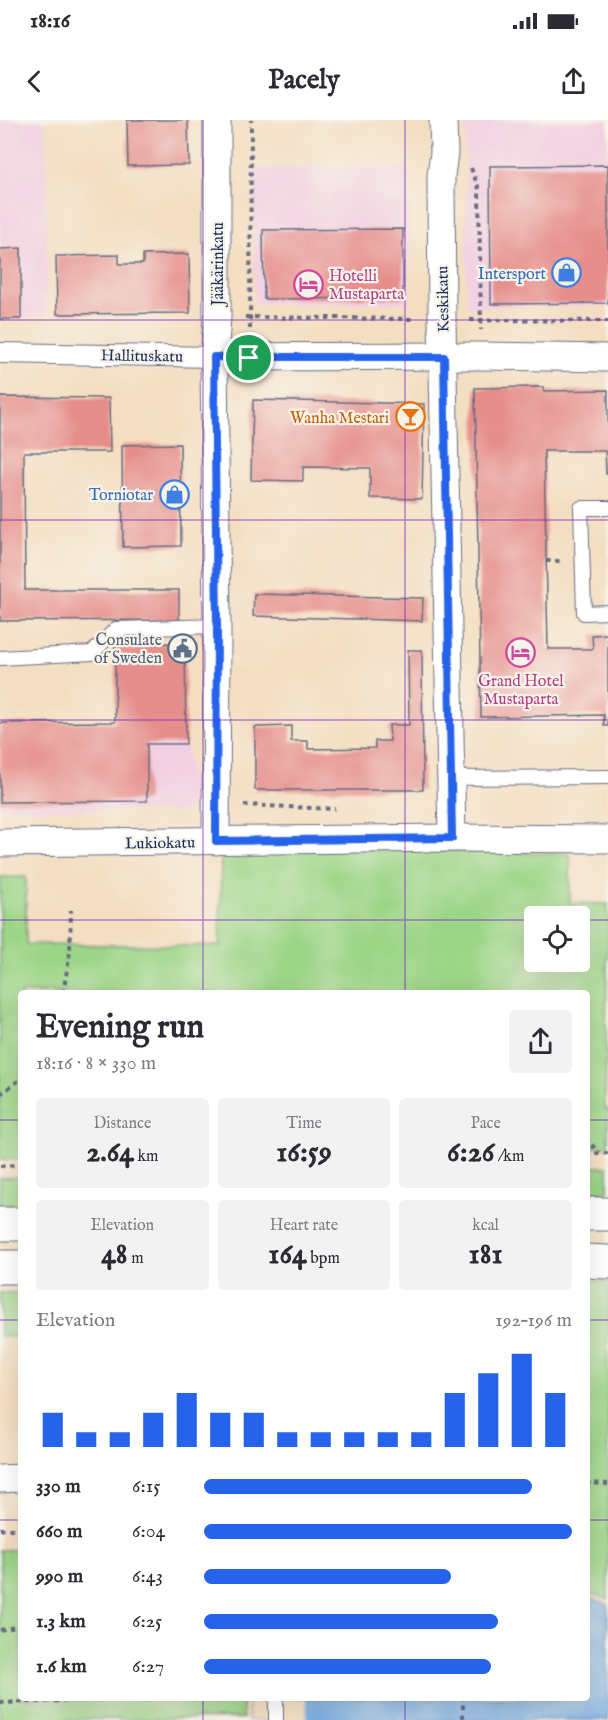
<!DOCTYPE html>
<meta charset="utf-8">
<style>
:root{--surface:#fff;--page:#f2f2f3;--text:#2b2b33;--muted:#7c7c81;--accent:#2563eb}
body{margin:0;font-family:"IM FELL English",serif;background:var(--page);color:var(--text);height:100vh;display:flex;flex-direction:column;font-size:22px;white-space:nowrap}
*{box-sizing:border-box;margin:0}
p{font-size:20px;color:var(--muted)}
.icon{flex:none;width:33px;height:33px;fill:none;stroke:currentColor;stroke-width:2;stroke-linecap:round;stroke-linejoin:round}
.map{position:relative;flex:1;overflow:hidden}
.sheet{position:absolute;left:18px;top:870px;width:572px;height:711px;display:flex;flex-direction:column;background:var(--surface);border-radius:6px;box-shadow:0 6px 24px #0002}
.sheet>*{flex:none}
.buttons{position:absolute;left:524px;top:786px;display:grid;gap:12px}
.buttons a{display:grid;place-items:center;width:66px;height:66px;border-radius:6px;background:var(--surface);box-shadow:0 6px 24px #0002;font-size:30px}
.pin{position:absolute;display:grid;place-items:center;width:51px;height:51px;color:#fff;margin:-26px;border:3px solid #fff;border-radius:50%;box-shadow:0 2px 6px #0007}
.round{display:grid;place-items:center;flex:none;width:63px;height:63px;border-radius:6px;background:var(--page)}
.head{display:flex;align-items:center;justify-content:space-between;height:102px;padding:0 18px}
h1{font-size:33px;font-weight:700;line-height:45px}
.metrics{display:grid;grid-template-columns:repeat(3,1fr);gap:9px;height:102px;padding:6px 18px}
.metrics div{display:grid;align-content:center;border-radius:6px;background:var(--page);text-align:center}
.metrics b{font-size:30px;font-weight:700}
.metrics small{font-size:16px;font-weight:400}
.metrics p{font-size:16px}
.chart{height:168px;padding:12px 18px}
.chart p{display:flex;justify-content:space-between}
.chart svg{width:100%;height:108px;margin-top:6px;stroke:var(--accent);stroke-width:6}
ul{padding:0 18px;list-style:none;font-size:20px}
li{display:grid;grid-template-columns:96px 72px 1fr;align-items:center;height:45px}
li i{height:15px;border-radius:8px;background:var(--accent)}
.status{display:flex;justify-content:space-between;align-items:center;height:42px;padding:0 30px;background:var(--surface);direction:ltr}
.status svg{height:16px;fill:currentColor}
header{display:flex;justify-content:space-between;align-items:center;height:78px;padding:0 18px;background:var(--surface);font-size:27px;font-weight:700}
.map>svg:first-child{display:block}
.built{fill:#f2cfe1}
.green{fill:#9cd587;stroke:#5c8272;stroke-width:1.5;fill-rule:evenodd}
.water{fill:#76abe3;stroke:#486da0;stroke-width:1.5}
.pier{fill:#f4dec1}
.building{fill:#e68e8c}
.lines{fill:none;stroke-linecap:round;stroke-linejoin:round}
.service-casing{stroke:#676c81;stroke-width:16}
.pedestrian-casing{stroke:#676c81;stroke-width:22}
.minor-casing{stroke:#676c81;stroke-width:29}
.trunk-casing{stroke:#676c81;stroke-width:35}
.path{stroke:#676c81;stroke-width:4;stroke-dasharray:4.5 4.5;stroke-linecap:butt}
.service{stroke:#fff;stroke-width:14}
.pedestrian{stroke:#fff;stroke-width:20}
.minor{stroke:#fff;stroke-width:27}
.trunk{stroke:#fff;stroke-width:33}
.route-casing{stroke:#fff;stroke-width:12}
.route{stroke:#2563eb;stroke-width:8}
.grid{fill:none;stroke:#7b2cbf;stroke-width:1.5;stroke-opacity:0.55}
.labels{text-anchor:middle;stroke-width:4.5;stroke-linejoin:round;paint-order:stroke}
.street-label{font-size:16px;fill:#1b2f5e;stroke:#f7f3e8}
.shop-label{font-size:16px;fill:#366cbe;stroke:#f7f3e8;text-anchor:end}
.hotel-label{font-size:16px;fill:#b23c85;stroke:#f7f3e8;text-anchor:start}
.food-label{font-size:16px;fill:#c56008;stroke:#f7f3e8;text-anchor:end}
.service-label{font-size:16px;fill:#4e5e75;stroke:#f7f3e8;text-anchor:end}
</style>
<div class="status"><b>18:16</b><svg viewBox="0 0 49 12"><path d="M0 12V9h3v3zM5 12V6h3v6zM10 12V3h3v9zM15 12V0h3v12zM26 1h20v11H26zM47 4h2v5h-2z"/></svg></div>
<header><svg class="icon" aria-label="back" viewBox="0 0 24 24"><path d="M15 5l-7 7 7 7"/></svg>Pacely<svg class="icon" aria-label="share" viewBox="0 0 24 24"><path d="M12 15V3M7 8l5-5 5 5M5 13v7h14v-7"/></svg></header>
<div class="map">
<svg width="608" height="1600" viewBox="0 0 608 1600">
<rect width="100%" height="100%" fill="#f7f3e8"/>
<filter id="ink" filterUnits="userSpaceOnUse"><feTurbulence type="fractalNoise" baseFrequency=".0167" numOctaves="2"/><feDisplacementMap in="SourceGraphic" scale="12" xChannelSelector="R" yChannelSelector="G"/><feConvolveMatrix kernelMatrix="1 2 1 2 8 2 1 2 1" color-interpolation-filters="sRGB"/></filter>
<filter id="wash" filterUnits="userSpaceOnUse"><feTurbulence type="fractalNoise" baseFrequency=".008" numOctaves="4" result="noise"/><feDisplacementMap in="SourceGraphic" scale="24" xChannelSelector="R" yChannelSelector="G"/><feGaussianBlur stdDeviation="1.35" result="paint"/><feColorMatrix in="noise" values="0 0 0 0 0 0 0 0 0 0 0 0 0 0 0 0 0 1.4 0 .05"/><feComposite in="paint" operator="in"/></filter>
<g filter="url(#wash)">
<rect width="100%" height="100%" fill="#f4dec1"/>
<g class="built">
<polygon points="0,0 46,0 47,194 21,199 0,199"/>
<polygon points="465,0 608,0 608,186 467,187"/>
<polygon points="254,48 408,48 409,183 254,184"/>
<polygon points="0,603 186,624 195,678 185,692 0,688"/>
</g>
<g class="green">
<path d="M221 725 570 734V783L608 784 605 989H608V1026L587 1027 586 873H21V1039H0V757H26V824L220 826ZM534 796H579V842H534Z"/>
<polygon points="586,1047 608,1047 608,1072 587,1073"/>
<polygon points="21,1057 21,1086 0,1087 0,1058"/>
<polygon points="587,1161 608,1161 608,1479 587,1472"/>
<polygon points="0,1173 21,1173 21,1217 0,1216"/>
<polygon points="0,1430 21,1430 21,1578 243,1578 243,1598 0,1600"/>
</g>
<polygon class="water" points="587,1477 608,1484 608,1600 249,1600 248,1578 586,1578"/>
<polygon class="pier" points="248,1578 306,1578 307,1600 249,1600"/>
<g id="blocks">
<g class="building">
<polygon points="127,0 188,0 189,45 128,46"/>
<polygon points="608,45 608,183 491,184 490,46"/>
<polygon points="403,109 403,178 264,179 263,110"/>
<polygon points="21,128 21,199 0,199 0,129"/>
<polygon points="189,134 190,193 57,194 56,136 119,135 119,144 143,144 143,135"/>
<polygon points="543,267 544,271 608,270 608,354 606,354 605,331 544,331 548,529 593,529 592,515 608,514 608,606 604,606 604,595 481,597 475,268"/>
<polygon points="0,277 109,278 110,332 24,332 25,470 179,470 179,500 0,501"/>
<polygon points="253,280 424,284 422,379 370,378 370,348 303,347 303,361 251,360"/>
<polygon points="180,324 181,426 123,427 122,325"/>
<polygon points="254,474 423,478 422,501 253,496"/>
<polygon points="185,523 186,624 147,624 147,681 0,682 0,603 115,602 115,524"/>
<polygon points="408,530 422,530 423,670 255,670 255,607 291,606 291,621 308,621 308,629 375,628 375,621 390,621 389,605 409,605"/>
</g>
</g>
</g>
<g filter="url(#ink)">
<use href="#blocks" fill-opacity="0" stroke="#676c81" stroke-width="1.5"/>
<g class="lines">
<defs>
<g id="service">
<polyline points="608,388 581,388 584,493 608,492"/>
<polyline points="0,538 92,533 116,509 217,506"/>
<polyline points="450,658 608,657"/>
<polyline points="276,1600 276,1578"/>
</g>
<polyline id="pedestrian" points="0,233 214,237"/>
<g id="minor">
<polyline points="443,0 444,33 441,56 442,199 452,718"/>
<polyline points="214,237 478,236 608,238"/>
<polyline points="216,721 217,506 214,237 217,197 217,0"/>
<polyline points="0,723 452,718 608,719"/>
<polyline points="0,1359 21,1358"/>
</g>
<g id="trunk">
<polyline points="586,1094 608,1094"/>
<polyline points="0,1104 21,1104"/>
<polyline points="586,1141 608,1142"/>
<polyline points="0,1147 21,1147"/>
</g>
</defs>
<use href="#service" class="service-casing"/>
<use href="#pedestrian" class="pedestrian-casing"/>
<use href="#minor" class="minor-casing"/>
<use href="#trunk" class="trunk-casing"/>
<g class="path">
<polyline points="471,48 479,69 481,210"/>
<polyline points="245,197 414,199"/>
<polyline points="470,200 608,201"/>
<polyline points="250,209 251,0"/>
<polyline points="546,441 564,441"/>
<polyline points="244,685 335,689"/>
<polyline points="63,873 70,832 71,790"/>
<polyline points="0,974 21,959"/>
<polyline points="586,1018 599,1033"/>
<polyline points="586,1034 608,1033"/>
<polyline points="0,1046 21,1045"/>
<polyline points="586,1363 608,1364"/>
<polyline points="0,1409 21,1409"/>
<polyline points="586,1453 593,1455"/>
<polyline points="0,1510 21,1506"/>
<polyline points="0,1583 151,1578"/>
<polyline points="463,1598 463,1578"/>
</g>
<use href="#service" class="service"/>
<use href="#pedestrian" class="pedestrian"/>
<use href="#minor" class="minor"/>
<use href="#trunk" class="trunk"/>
</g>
</g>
<g class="lines" filter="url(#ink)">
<defs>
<polygon id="route" points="214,237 444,237 452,718 216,721 217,506"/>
</defs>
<use href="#route" class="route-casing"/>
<use href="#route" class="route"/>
</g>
<path class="grid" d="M203 0V873M405 0V873M0 200H608M0 400H608M0 600H608M0 800H534M579 800H608M0 1000H21M586 1000H608M0 1200H21M586 1200H608M0 1400H21M586 1400H608M203 1578V1600M405 1578V1600"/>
<defs>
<symbol id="shop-ring" viewBox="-11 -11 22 22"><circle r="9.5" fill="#f7f3e8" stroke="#3f7fe0" stroke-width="1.5"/><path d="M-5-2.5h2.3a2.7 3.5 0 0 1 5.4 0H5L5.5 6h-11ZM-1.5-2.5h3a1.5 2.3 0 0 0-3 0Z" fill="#3f7fe0"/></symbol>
<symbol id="hotel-ring" viewBox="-11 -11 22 22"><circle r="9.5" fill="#f7f3e8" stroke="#d1479c" stroke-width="1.5"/><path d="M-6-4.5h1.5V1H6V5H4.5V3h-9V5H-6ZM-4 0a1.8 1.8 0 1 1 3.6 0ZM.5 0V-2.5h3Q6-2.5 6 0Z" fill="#d1479c"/></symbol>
<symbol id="bar-ring" viewBox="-11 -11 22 22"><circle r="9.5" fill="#f7f3e8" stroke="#e8710a" stroke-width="1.5"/><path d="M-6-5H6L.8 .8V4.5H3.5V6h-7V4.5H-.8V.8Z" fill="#e8710a"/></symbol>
<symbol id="civic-ring" viewBox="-11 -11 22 22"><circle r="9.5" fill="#f7f3e8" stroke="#5c6f8a" stroke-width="1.5"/><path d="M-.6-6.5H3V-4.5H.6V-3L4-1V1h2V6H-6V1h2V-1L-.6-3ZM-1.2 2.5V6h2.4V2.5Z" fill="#5c6f8a"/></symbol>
</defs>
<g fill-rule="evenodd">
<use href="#shop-ring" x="550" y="136" width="33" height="33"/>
<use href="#hotel-ring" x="292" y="148" width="33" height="33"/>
<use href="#bar-ring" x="394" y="280" width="33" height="33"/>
<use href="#shop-ring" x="158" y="358" width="33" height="33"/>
<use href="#civic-ring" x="166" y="512" width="33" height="33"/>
<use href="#hotel-ring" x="504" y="516" width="33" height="33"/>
</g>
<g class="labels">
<g class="street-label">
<text transform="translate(217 144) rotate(-90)" y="6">Jääkärinkatu</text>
<text transform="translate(442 179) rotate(-91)" y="6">Keskikatu</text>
<text transform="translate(142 235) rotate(1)" y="6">Hallituskatu</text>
<text transform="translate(160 722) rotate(-1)" y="6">Lukiokatu</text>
</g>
<g class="shop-label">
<text x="546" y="159">Intersport</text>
<text x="153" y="380">Torniotar</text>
</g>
<g class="hotel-label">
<text x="329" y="161">Hotelli<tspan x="329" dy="18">Mustaparta</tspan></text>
<text x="521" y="566" text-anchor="middle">Grand Hotel<tspan x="521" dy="18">Mustaparta</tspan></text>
</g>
<g class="food-label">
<text x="389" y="303">Wanha Mestari</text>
</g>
<g class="service-label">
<text x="162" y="525">Consulate<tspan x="162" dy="18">of Sweden</tspan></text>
</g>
</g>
</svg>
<div class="buttons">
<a><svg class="icon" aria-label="locate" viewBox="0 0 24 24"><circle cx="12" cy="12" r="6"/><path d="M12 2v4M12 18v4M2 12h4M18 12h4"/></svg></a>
</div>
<div class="pin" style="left:249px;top:238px;background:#1e9e55"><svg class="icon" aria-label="arrive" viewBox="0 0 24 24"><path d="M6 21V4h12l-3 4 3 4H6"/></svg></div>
<section class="sheet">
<div class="head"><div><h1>Evening run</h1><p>18:16 · 8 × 330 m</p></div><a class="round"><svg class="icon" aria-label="share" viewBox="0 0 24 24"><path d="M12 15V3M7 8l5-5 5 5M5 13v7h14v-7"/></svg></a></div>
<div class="metrics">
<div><p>Distance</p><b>2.64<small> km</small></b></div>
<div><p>Time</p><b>16:59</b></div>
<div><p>Pace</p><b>6:26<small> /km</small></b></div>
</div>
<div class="metrics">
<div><p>Elevation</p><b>48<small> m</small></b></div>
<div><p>Heart rate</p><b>164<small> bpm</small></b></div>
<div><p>kcal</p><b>181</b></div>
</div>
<div class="chart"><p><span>Elevation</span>192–196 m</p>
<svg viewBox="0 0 160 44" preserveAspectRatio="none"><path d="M5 44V30M15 44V38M25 44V38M35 44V30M45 44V22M55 44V30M65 44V30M75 44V38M85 44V38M95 44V38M105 44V38M115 44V38M125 44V22M135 44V14M145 44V6M155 44V22"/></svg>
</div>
<ul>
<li><b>330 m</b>6:15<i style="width:89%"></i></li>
<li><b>660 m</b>6:04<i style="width:100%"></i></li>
<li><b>990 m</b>6:43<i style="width:67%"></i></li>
<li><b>1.3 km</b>6:25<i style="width:80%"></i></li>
<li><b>1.6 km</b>6:27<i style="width:78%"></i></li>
</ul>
</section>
</div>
